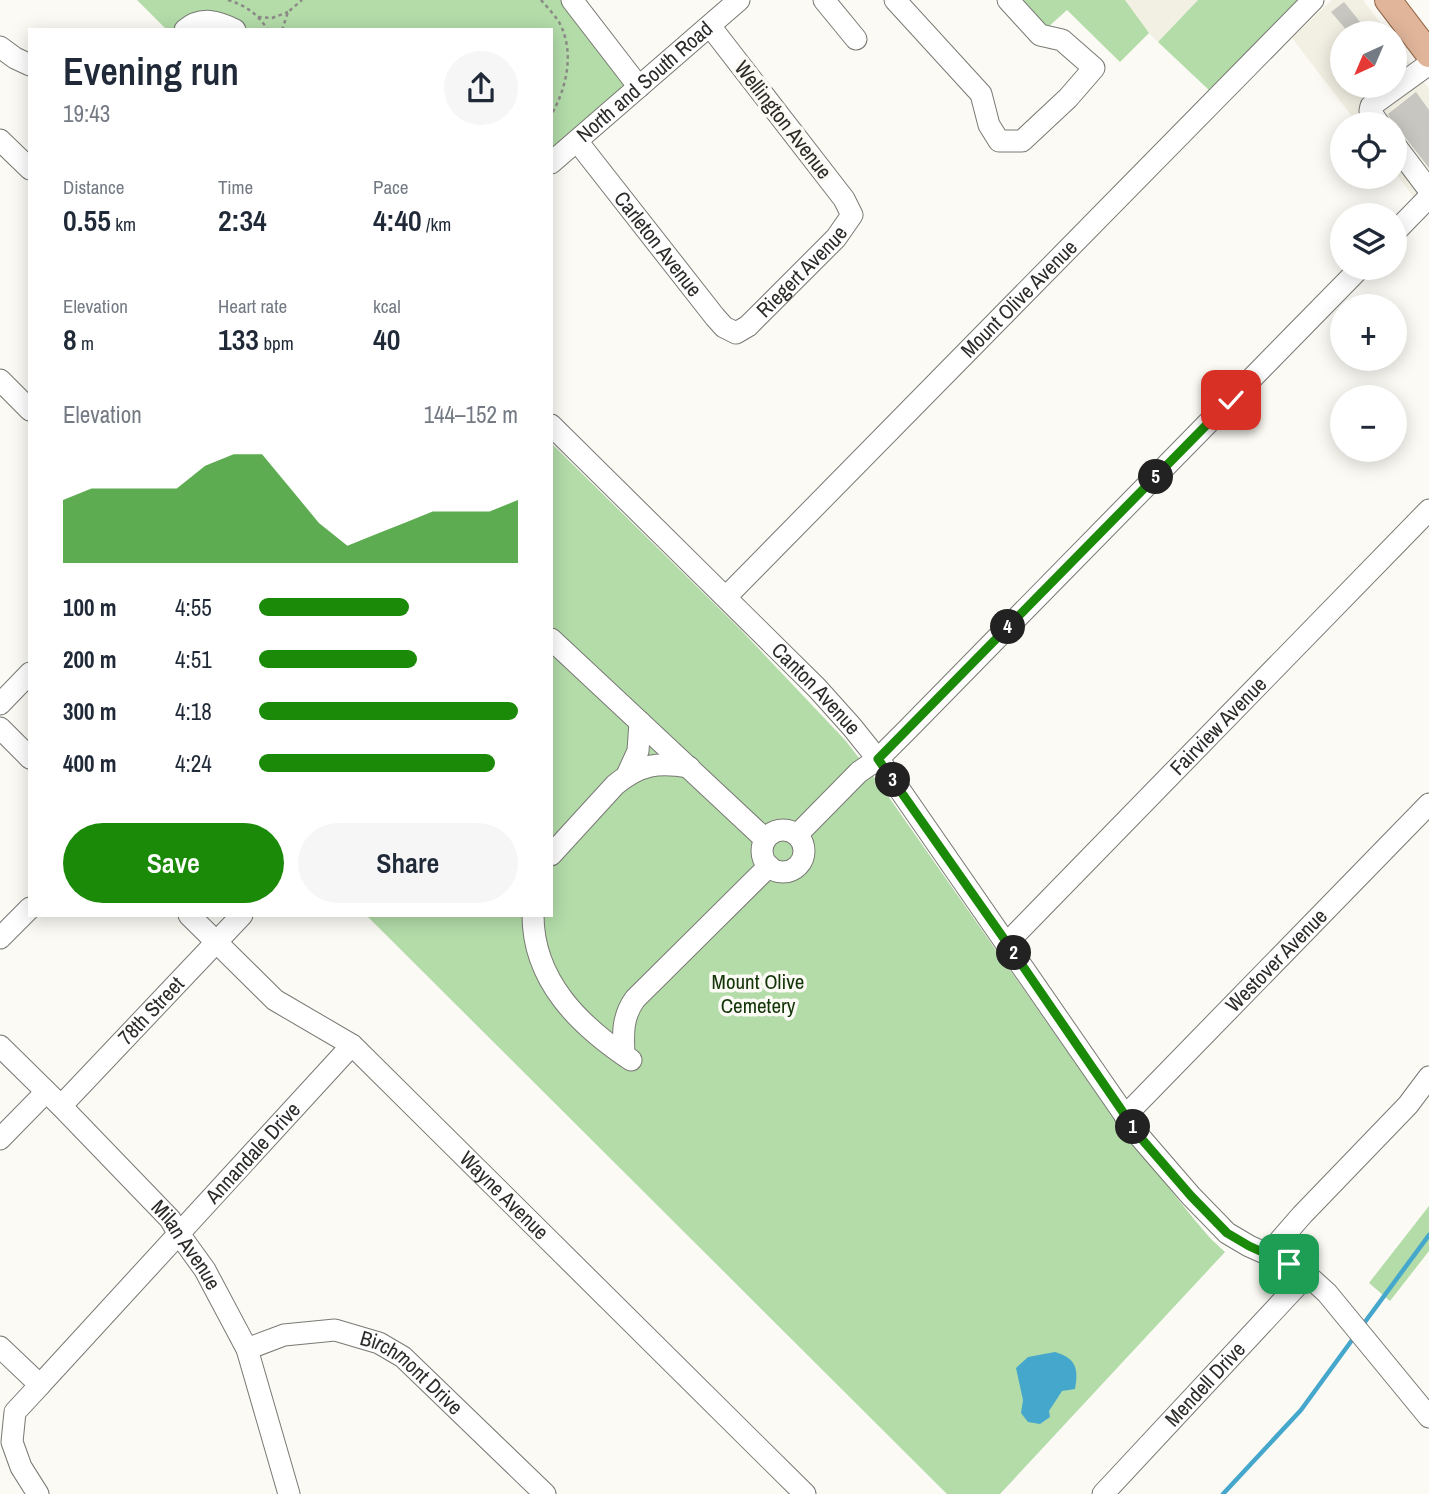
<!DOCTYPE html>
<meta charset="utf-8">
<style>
:root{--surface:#fff;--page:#f6f6f7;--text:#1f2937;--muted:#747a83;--accent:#1b8a08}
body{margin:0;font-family:"Archivo Narrow",sans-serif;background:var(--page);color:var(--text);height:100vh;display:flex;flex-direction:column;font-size:26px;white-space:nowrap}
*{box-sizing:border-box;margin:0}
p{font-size:23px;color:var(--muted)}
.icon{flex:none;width:38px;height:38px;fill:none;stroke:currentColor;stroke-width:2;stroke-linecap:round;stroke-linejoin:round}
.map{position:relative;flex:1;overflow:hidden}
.drawer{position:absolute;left:28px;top:28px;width:525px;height:889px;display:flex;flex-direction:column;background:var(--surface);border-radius:0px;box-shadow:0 4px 18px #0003}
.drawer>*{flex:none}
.needle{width:46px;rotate:224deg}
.tools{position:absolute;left:1330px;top:21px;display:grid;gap:14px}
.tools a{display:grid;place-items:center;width:77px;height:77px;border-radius:50%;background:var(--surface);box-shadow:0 4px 18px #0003;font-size:35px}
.pin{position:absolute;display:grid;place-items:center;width:60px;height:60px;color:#fff;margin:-30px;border-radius:14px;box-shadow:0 4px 10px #0006}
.km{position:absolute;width:35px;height:35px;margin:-18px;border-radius:50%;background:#222;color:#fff;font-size:19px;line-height:35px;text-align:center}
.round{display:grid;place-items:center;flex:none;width:74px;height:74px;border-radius:37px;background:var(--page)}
.summary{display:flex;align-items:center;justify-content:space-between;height:119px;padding:0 35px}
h1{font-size:38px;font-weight:600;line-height:52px}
.figures{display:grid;grid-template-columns:repeat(3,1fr);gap:10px;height:119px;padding:7px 35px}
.figures div{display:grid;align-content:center}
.figures b{font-size:30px;font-weight:600}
.figures small{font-size:19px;font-weight:400}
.figures p{font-size:19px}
.chart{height:196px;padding:14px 35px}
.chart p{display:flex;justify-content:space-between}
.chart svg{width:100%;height:126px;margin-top:7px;fill:var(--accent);opacity:.7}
.button{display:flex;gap:14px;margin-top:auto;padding:14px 35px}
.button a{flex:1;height:80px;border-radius:42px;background:var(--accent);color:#fff;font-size:28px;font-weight:600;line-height:80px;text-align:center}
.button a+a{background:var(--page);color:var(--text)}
ul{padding:0 35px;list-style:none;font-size:23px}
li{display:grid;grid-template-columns:112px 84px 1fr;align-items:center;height:52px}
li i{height:18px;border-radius:9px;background:var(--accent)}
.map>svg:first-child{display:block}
.built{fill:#f2f0e3}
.green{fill:#b3dca9}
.water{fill:#45a7cc}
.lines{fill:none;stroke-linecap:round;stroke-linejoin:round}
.stream{stroke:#45a7cc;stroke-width:4.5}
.building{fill:#c7c6c0}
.minor-casing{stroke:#797974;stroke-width:23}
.major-casing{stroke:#936546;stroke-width:28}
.path{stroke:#8b8a86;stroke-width:2.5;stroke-dasharray:3.5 3.5;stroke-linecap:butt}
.minor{stroke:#fff;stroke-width:21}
.major{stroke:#e0b59a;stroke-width:26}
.route-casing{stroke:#fff;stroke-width:14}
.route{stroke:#1b8a08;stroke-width:9}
.labels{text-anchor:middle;stroke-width:7;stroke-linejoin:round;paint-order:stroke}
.street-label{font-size:21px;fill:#2c2b29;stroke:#fbfaf4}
.park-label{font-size:21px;fill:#123407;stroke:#fbfaf4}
</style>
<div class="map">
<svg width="1429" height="1494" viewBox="0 0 1429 1494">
<rect width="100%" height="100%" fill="#fbfaf4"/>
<g class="built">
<polygon points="1125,0 1198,0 1158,42 1149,33"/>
<polygon points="1332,0 1363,0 1388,33 1342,33 1342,86 1395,86 1395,43 1429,89 1429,183 1414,198 1395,172 1395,124 1358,124 1292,38"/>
</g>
<g class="green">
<polygon points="137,0 563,0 628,85 551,153 551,30 167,30"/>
<polygon points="1022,0 1125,0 1149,33 1120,62 1067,10 1047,28"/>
<polygon points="1198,0 1298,0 1210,91 1158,42"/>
<polygon points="551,443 741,630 845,740 881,786 1118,1124 1193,1218 1211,1239 1225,1252 1000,1494 947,1494 366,915 551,915"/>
<polygon points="1429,1206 1429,1251 1390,1301 1369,1283"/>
</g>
<path class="water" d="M1055 1352C1076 1358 1079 1369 1075 1389L1062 1391 1049 1411 1050 1417 1040 1424 1028 1422 1021 1413 1023 1400 1016 1368 1028 1357Z"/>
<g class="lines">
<g class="stream">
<polyline points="1362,1326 1429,1235"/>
<polyline points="1223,1494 1301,1410 1355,1336"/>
</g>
</g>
<g class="building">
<polygon points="1344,2 1369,33 1349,33 1331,12"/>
<polygon points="1416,92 1429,110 1429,168 1405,137 1401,133 1395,132 1395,124 1392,124 1388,114"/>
</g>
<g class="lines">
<defs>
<g id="minor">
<polyline points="572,0 639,87"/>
<polyline points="824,0 856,39"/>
<polyline points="895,0 981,94 989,125 999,141 1022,141 1068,98 1094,68 1062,40 1040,35 1008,0"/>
<path d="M185 30C201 16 218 21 235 30"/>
<polyline points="0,47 15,58 30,65"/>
<polyline points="1379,124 1370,111 1371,106 1429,64"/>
<polyline points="0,140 30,169"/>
<path id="s1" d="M577 141 715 317 724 327 736 333 748 326 836 238 852 215 844 199 710 26"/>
<polyline points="1395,145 1429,190"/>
<path id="s2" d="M551 163 739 0"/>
<polyline points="1395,232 1429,197"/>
<polyline points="0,380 30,410"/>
<path id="s3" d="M551 425 817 688 852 727 884 767 1140 1137 1191 1196 1227 1233 1249 1246 1289 1264 1307 1275 1327 1293 1429 1417"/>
<path id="s4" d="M726 597 1313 0"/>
<polyline points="551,639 765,839"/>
<polyline points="0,704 30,673"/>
<polyline points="0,728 30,758"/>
<polyline points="627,775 638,751 640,722"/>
<circle cx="783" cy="851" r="21"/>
<polyline points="797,835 859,772 878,759 907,730 1360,268"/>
<path d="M551 855 615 785C640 764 658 762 689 767"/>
<path id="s5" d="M189 915 275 1000 352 1045 805 1494"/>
<path d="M533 915C533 981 580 1026 631 1060"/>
<polyline points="0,938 30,908"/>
<path id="s6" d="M1007 943 1429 510"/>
<path id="s7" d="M0 1046 61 1106 170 1219 179 1234 205 1270 247 1349 289 1494"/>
<path d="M624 1055C623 1034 622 1017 635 999L769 866"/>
<path id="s8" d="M61 1106 242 915"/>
<path id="s9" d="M1125 1116 1429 804"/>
<polyline points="0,1139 46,1092"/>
<polyline points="1268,1254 1302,1215 1408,1105 1429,1077"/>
<polyline points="0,1347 40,1385 15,1412 12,1442 21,1467 38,1494"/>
<path id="s10" d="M247 1349 284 1335 335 1330 379 1343 403 1357 545 1494"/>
<path id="s11" d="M40 1385 352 1045"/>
<path id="s12" d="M1103 1494 1307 1275"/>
</g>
<polyline id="major" points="1388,0 1429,54"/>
</defs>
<use href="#minor" class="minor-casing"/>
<use href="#major" class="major-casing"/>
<g class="path">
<path d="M228 0C245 5 258 14 268 30"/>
<path d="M541 0C547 7 554 14 559 22 575 51 567 88 551 115"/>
<polyline points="258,17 272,18 288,12"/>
<polyline points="282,30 288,12 302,0"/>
</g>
<use href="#minor" class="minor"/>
<use href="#major" class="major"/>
</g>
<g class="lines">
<defs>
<polyline id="route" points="1231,400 878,759 1007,943 1140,1137 1191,1196 1227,1233 1249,1246 1289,1264"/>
</defs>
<use href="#route" class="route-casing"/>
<use href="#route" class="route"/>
</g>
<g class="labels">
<g class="street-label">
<text dy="7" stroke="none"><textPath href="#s2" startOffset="124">North and South Road</textPath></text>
<text transform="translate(783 120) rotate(52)" y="7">Wellington Avenue</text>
<text dy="7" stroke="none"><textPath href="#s1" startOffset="131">Carleton Avenue</textPath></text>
<text dy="7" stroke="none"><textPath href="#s1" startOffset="341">Riegert Avenue</textPath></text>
<text dy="7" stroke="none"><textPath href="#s4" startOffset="418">Mount Olive Avenue</textPath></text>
<text dy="7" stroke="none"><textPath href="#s3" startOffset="374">Canton Avenue</textPath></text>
<text dy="7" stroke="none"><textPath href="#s6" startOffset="303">Fairview Avenue</textPath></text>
<text dy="7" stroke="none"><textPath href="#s9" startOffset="217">Westover Avenue</textPath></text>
<text dy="7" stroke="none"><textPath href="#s8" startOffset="131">78th Street</textPath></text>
<text dy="7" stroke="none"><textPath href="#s11" startOffset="315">Annandale Drive</textPath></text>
<text dy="7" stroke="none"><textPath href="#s5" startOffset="424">Wayne Avenue</textPath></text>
<text dy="7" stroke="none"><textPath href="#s7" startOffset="273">Milan Avenue</textPath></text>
<text dy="7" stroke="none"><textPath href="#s10" startOffset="180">Birchmont Drive</textPath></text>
<text dy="7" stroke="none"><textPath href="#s12" startOffset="150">Mendell Drive</textPath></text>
</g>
<g class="park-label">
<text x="758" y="989">Mount Olive<tspan x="758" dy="24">Cemetery</tspan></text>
</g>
</g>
</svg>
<div class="tools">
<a><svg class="needle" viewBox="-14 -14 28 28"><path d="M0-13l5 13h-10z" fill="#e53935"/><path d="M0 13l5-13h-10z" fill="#747a83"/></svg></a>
<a><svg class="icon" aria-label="locate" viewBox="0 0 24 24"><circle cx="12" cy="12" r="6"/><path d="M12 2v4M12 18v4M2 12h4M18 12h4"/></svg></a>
<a><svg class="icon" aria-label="layers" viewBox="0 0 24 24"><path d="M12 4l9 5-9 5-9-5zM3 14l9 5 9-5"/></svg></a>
<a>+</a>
<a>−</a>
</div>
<div class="pin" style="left:1289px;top:1264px;background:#1e9e55"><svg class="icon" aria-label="arrive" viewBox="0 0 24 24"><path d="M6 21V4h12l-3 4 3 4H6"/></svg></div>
<div class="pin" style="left:1231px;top:400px;background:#d93025"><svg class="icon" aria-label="check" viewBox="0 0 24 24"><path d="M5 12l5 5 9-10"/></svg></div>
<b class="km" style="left:1133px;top:1127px">1</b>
<b class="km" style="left:1014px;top:953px">2</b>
<b class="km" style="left:893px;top:780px">3</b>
<b class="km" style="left:1008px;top:627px">4</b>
<b class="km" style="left:1156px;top:477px">5</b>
<section class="drawer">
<div class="summary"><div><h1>Evening run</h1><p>19:43</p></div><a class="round"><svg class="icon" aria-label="share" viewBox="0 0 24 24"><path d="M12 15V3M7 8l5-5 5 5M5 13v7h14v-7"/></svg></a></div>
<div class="figures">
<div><p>Distance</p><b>0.55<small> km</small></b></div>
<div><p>Time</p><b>2:34</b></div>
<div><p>Pace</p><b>4:40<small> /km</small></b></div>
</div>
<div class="figures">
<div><p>Elevation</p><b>8<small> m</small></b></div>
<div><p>Heart rate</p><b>133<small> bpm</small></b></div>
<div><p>kcal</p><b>40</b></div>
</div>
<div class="chart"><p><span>Elevation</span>144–152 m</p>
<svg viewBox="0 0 160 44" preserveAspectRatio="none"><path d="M0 44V22L10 18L20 18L30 18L40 18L50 10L60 6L70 6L80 18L90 30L100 38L110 34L120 30L130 26L140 26L150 26L160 22V44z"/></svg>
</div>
<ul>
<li><b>100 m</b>4:55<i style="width:58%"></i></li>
<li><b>200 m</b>4:51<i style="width:61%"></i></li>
<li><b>300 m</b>4:18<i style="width:100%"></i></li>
<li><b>400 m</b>4:24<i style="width:91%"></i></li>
</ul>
<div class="button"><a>Save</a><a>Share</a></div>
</section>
</div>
